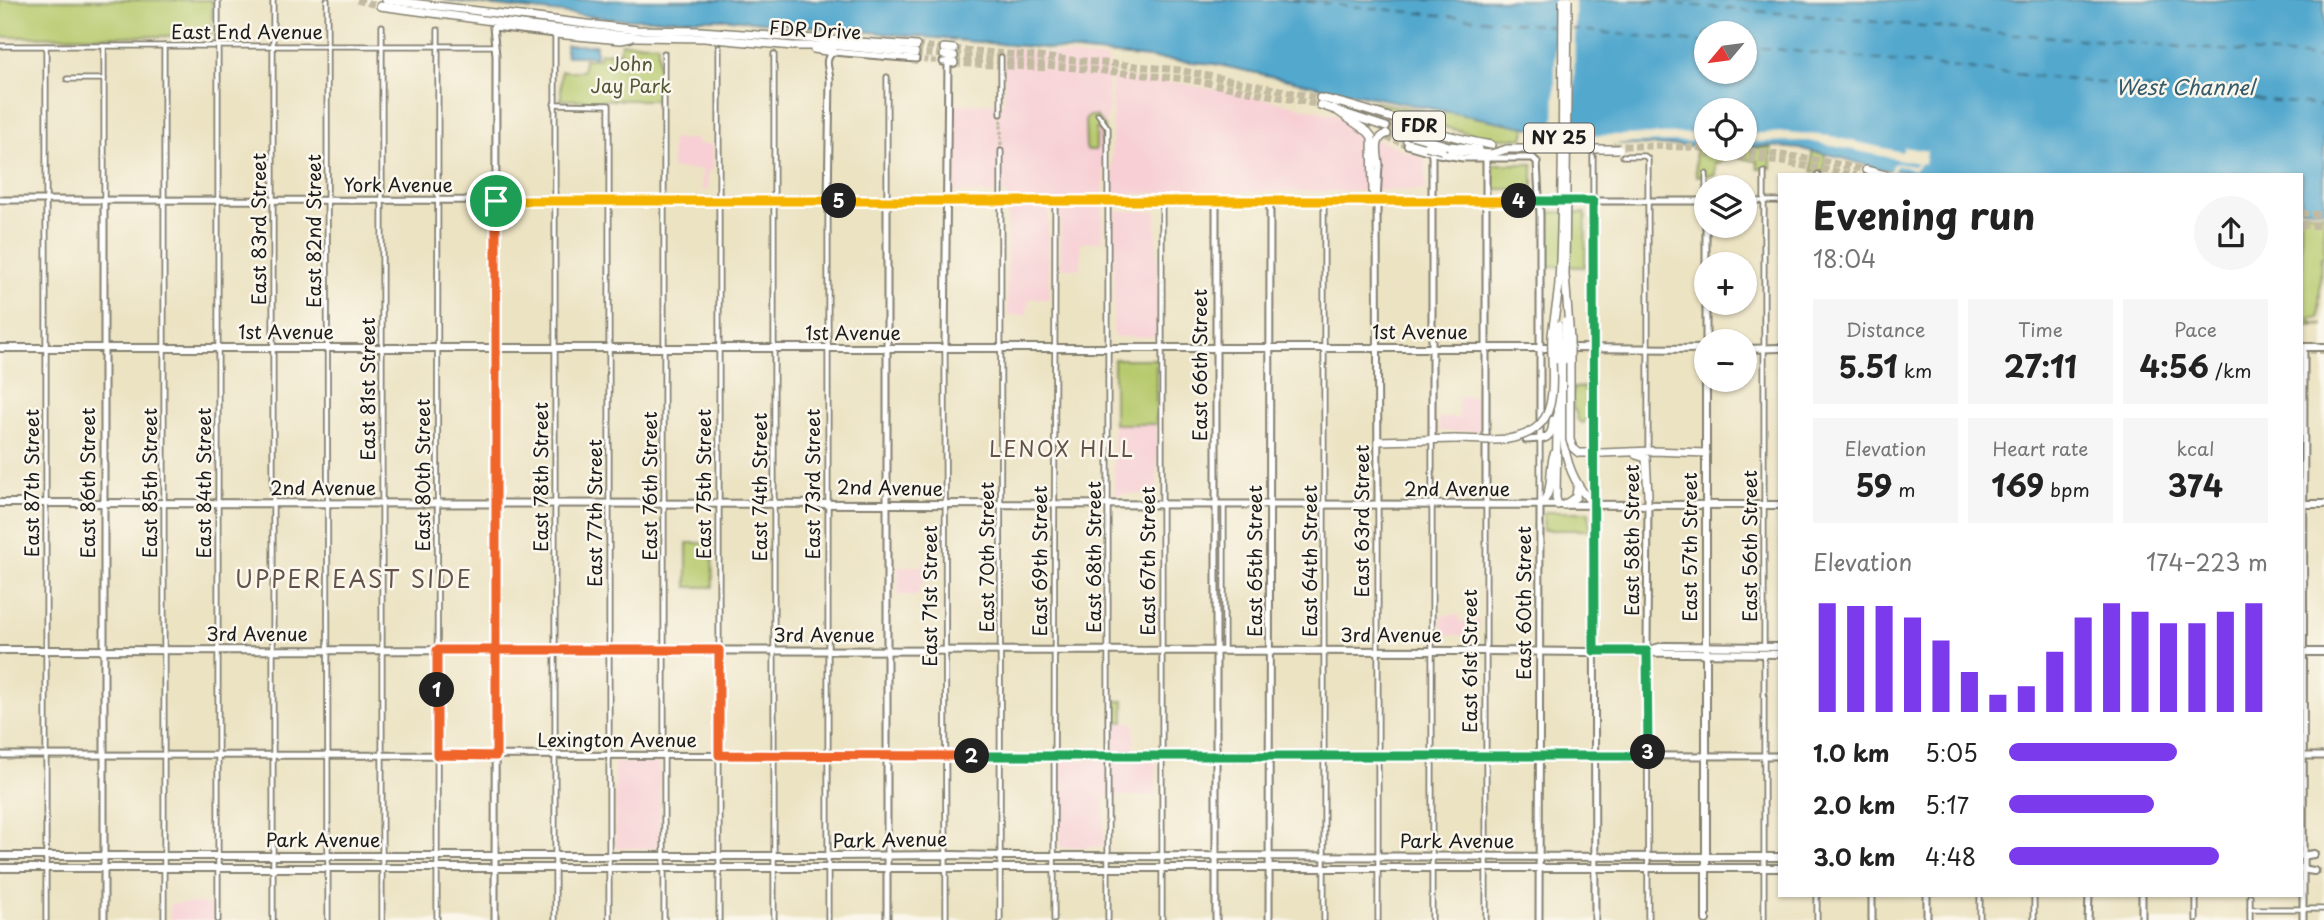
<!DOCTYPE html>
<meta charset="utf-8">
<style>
:root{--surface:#fff;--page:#f6f6f6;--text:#222;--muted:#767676;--accent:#7c3aed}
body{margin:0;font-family:"Playpen Sans",sans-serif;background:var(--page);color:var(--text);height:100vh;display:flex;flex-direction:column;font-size:26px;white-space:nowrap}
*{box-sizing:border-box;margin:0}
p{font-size:23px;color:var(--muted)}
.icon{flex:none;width:38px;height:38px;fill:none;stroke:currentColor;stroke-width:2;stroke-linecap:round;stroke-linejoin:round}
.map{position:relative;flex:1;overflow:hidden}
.details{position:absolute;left:1778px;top:173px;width:525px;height:724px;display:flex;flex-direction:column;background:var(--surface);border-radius:0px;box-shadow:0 2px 5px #0004}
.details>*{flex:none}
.needle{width:46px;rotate:241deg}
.tools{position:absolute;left:1694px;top:21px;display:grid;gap:14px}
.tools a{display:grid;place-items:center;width:63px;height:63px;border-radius:50%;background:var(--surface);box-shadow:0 2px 5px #0004;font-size:35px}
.pin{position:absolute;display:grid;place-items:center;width:60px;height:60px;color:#fff;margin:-30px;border:4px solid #fff;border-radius:50%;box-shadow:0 2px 7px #0007}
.km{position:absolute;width:35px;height:35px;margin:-18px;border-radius:50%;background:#222;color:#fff;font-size:19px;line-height:35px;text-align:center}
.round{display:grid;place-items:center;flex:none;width:74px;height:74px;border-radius:37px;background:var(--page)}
.overview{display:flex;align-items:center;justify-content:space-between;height:119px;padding:0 35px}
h1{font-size:38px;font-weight:700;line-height:52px}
.figures{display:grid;grid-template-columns:repeat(3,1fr);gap:10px;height:119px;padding:7px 35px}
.figures div{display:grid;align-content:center;border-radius:0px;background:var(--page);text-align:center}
.figures b{font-size:30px;font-weight:700}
.figures small{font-size:19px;font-weight:400}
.figures p{font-size:19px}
.chart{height:196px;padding:14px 35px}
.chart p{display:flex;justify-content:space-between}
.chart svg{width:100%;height:126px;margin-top:7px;stroke:var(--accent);stroke-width:6}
ul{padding:0 35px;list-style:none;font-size:23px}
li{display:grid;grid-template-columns:112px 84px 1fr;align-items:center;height:52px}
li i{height:18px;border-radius:9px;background:var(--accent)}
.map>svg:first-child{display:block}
.built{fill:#f7cfd4}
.green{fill:#b7ca6e;stroke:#6a7345;stroke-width:2}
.water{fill:#52a8ce;stroke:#376275;stroke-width:2;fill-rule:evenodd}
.pier{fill:#ece3c3}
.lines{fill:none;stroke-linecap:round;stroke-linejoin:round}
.ferry{stroke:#345b6c;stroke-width:2;stroke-dasharray:9 7;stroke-linecap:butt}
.street-tunnel{stroke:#c2bba2;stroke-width:3.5;stroke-dasharray:3.5 2;stroke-linecap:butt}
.secondary-tunnel{stroke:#c2bba2;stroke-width:5;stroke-dasharray:5 2.5;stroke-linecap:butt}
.primary-tunnel{stroke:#c2bba2;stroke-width:6;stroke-dasharray:6 3;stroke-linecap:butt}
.highway-tunnel{stroke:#c2bba2;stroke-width:7;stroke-dasharray:7 3.5;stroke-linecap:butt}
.street-casing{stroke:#848070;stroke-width:7}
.secondary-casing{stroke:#848070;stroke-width:9}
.primary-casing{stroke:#848070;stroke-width:10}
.highway-casing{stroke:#848070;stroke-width:10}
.street{stroke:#fff;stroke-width:3.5}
.secondary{stroke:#fff;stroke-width:5}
.primary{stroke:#fff;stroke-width:6}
.highway{stroke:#fff;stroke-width:7}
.highway-bridge-casing{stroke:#848070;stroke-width:10;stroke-linecap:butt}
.highway-bridge{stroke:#fff;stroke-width:7}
.split-1-casing{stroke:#fff;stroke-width:14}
.split-2-casing{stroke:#fff;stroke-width:14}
.split-3-casing{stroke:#fff;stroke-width:14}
.split-4-casing{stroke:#fff;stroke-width:14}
.split-5-casing{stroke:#fff;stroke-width:14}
.split-6-casing{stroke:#fff;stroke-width:14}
.split-1{stroke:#f0652b;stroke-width:9}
.split-2{stroke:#f0652b;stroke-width:9}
.split-3{stroke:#22a559;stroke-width:9}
.split-4{stroke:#22a559;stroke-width:9}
.split-5{stroke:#f5b400;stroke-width:9}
.split-6{stroke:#f5b400;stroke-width:9}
.labels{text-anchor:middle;stroke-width:5;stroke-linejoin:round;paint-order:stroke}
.shield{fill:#fbf7ec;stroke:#5f5e5a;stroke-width:2}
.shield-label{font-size:18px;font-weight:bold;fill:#1c1c1c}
.street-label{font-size:19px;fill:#1c1c1c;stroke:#fbf7ec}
.park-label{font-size:19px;fill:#525939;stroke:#fbf7ec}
.water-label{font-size:21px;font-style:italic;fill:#345b6c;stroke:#fbf7ec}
.neighbourhood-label{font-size:21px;letter-spacing:2px;fill:#63524a;stroke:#fbf7ec}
.quarter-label{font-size:23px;letter-spacing:2px;fill:#63524a;stroke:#fbf7ec}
</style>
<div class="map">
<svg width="2324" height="920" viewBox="0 0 2324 920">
<rect width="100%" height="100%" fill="#fbf7ec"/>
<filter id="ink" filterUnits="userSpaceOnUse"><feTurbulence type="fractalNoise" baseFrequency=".0143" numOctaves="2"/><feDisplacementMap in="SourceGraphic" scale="14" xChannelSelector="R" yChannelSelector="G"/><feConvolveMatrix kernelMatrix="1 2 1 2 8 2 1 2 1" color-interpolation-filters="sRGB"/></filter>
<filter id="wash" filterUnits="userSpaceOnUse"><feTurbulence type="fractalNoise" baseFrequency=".00686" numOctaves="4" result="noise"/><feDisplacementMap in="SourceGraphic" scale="28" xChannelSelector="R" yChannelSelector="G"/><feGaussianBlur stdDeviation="1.57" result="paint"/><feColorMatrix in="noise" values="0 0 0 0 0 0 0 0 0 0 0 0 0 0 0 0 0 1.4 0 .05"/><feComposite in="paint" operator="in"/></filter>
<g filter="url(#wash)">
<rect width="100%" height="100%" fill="#ece3c3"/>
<g class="built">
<polygon points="1004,48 1107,59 1109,110 1105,125 1102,242 1081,242 1081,268 1061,268 1060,213 1048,211 1049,299 1029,299 1027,315 1007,315 1007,194 951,193 950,104 1004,103"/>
<polygon points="1112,77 1177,83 1234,92 1336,115 1371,136 1402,150 1425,157 1426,190 1112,194"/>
<polygon points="672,139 696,139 697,144 713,144 713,170 708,170 708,190 702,190 702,170 671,169"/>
<polygon points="1115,211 1156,211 1158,337 1113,337"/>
<polygon points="1459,396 1480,396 1480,431 1439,431 1439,418 1459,418"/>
<polygon points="1113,424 1157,424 1157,494 1114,494"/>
<polygon points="923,560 939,560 939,580 923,580 923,585 919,585 919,595 898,595 898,566 923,566"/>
<polygon points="1442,615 1459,615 1459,621 1480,620 1480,625 1475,625 1475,635 1444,635 1441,624"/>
<polygon points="1115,722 1134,722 1134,761 1156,762 1156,796 1104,796 1104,847 1060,847 1060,760 1115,760"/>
<polygon points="659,762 660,848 615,848 615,763"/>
<polygon points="202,903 203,905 212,905 212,920 170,920 170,904"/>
</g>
<g class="green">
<polygon points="0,0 212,0 212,36 0,37"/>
<polygon points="621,43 658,44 658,100 561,100 561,71 583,71 584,59 599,59 600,53 620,52"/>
<polygon points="1373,102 1420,110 1427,114 1425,120 1429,126 1434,128 1370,106"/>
<polygon points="1445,111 1526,127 1523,138 1488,138 1445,127 1439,124 1438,119"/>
<polygon points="1089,116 1096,116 1104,126 1104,148 1102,148 1101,129 1096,129 1096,150 1088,150 1086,148 1085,120"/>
<path d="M1695 148H1771V168H1758L1757 161C1749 161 1740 156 1733 158 1726 160 1722 162 1715 163V175L1696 176Z"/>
<polygon points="1812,151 1825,154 1825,172 1812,171"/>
<rect x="1493" y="164" width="40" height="25"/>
<polygon points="1547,212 1586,213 1585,267 1546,266"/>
<polygon points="2301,212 2324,214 2324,257 2321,257 2319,318 2311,318 2312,324 2324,325 2301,326"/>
<rect x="1114" y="359" width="42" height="65"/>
<polygon points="1585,387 1587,419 1583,423 1578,421 1575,410 1573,410 1573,388"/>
<polygon points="1544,512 1589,512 1590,530 1543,530"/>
<polygon points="687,543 712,543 713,587 687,587"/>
<rect x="1115" y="701" width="9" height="21"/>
</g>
<g class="water">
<path d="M443 0H2324V210L2301 208V175H1936L1878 169 1836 156 1801 149 1768 146 1745 147V110H1706V146L1633 145 1592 140 1326 88 1214 64 730 19H616ZM1706 33H1745V72H1706Z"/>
<rect x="566" y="45" width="30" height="11"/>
</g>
<g class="pier">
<polygon points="1556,0 1575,0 1574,136 1706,133 1706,141 1601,144 1554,136"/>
<polygon points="1787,132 1829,136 1902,152 1904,147 1927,151 1925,164 1921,163 1914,170 1898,165 1895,167 1893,174 1889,174 1892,165 1896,162 1913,166 1917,163 1808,141 1745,142 1745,134"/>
</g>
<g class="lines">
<g class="ferry">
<polyline points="1290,0 1559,27"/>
<polyline points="1630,0 2003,33 2324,58"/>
<polyline points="1571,29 1706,43"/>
<polyline points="1745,46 2324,106"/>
</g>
</g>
</g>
<g filter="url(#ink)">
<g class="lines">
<polyline class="street-tunnel" points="1001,114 1001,151"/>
<g class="secondary-tunnel">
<polyline points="916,59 943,62"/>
<polyline points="1387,139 1407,145"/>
</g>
<g class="primary-tunnel">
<polyline points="2301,351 2324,351"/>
<polyline points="2314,871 2324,871"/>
</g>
<g class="highway-tunnel">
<polyline points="357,0 380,6"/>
<polyline points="916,46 944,48"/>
<polyline points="954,49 1179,70 1320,98"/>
<polyline points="915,53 944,55"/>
<polyline points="954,56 1186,79 1320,105"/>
<polyline points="954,63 1048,68"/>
<polyline points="1387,120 1407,128"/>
<polyline points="1386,127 1407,134"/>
<polyline points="1387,134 1407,140"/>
<path d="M1613 146C1698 145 1783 151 1866 170"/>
<polyline points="1707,154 1782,162 1856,175"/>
<polyline points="1497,157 1520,150"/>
<polyline points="2301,213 2324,215"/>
<polyline points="2301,225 2324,226"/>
</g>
<defs>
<g id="street">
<polyline points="327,0 328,920"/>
<polyline points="382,26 382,920"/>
<polyline points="0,46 495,46"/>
<polyline points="104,47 104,200"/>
<polyline points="1001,57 1001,114"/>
<polyline points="887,77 887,201"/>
<polyline points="67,79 104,79"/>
<polyline points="554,104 609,105 609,920"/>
<polyline points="1098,114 1108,128 1108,920"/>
<polyline points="1593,156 1593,201"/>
<polyline points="1623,156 1645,156 1648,159 1648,451"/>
<polyline points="1706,174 1706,200"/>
<polyline points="1818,175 1818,174"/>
<polyline points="1745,201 1780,201"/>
<polyline points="945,348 946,920"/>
<polyline points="1593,348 1594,503"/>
<polyline points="1540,440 1540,503"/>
<polyline points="1764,646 1764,172"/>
<polyline points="1224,651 1224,506"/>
<polyline points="1647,653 1648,920"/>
<polyline points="1817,896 1817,920"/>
<polyline points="1980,896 1980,920"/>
<polyline points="2034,896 2034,920"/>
<polyline points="2196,896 2196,920"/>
<polyline points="2250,896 2250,920"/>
<polyline points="2250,909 2324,909"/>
<polyline points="46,920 46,46"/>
<polyline points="164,920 164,46"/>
<polyline points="218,920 218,0"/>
<polyline points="273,920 273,0"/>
<polyline points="437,920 438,30"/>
<polyline points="555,920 555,34"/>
<polyline points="664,920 664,53"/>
<polyline points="719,920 719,47"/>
<polyline points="774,920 774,54"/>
<polyline points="828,920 828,201"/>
<polyline points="1000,920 1001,151"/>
<polyline points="1054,920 1055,201"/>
<polyline points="1162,920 1162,201"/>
<polyline points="1324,920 1324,202"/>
<polyline points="1378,920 1378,506"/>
<polyline points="1432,920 1432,441"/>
<polyline points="1486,920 1486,504"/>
<polyline points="1764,920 1764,653"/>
</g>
<g id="secondary">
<polyline points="943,62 948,62 945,348"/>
<polyline points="1407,145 1438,154 1463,158 1533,158 1537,162 1540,214 1540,439 1526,440"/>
<polyline points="0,200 1706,201 1706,349"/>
<path d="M828 201 830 79C829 68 823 60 833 52L916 59"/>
<polyline points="1593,348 1593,201"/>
<polyline points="1486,435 1486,159"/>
<polyline points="1432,439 1432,153"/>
<polyline points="1486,443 1486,504"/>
<polyline points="1378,504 1377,202 1379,164"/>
<polyline points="1594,505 1595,920"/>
<polyline points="1647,651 1648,495"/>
<polyline points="0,755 1780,756"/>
<polyline points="2303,756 2324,756"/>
<polyline points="1927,896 1927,920"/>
<polyline points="2142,896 2142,920"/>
<polyline points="104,920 104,200"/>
<polyline points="495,920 496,55 493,27 555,34"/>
<polyline points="887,920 887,201"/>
<polyline points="1216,920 1216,201"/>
<polyline points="1269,920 1270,202"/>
<polyline points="1539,920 1540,505"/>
<polyline points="1872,920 1872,896"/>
<polyline points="2088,920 2089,896"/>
<polyline points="2303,920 2304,347"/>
</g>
<g id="primary">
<polyline points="2301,347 2324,347"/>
<polyline points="0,348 1554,348"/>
<polyline points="1568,348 1706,349"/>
<polyline points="1745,349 1780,348"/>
<polyline points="0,503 1780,505"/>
<polyline points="2301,504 2324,504"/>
<polyline points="1653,649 1664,646 1780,647"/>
<polyline points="0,650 1486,651 1780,654"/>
<polyline points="2301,652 2324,652"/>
<polyline points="0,856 828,856 951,855 1005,856 1780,857"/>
<polyline points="2301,856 2314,854"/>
<polyline points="0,868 1780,868"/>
<polyline points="2301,869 2314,871"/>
<polyline points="1706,920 1706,349"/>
</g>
<g id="highway">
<polyline points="386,0 637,30 700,31 916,46"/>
<polyline points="380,6 529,26 637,37 704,38 793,46 839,46 915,53"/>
<polyline points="555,34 621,40 631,38"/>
<polyline points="944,48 954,49"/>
<polyline points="814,49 833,52"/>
<polyline points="944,55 954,56"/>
<polyline points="948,62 954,63"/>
<path d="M1320 98C1378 110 1432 135 1491 145"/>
<polyline points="1320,105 1386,127"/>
<polyline points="1333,108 1368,132 1372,137 1373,192 1377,202"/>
<polyline points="1407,128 1424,137 1432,153"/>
<polyline points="1407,140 1426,146"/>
<polyline points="1449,146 1478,149"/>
<polyline points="1442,150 1491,154 1507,149"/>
<path d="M1379 165C1378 154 1373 138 1387 134"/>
<polyline points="1866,170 1885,175"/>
<polyline points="1558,360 1556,498 1558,505"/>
<path d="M1564 360C1563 413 1553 464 1594 505"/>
<path d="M1540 439C1551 438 1553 430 1553 420"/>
<polyline points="1378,441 1455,439"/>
<polyline points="1602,453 1653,451 1706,453"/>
<polyline points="1636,455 1646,458 1648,495"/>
<path d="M1540 505C1555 491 1548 472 1554 454"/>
<polyline points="1564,505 1576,497 1577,488"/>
</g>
</defs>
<use href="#street" class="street-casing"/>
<use href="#secondary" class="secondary-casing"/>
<use href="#primary" class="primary-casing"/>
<use href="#highway" class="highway-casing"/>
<use href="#street" class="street"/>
<use href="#secondary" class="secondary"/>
<use href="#primary" class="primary"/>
<use href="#highway" class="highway"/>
<defs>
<g id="highway-bridge">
<polyline points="1568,0 1565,275 1570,340 1570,440 1573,448 1579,453 1602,453"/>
<polyline points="1407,134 1449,146"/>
<polyline points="1426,146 1442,150"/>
<polyline points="1507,149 1619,149"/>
<polyline points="1558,325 1558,360"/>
<polyline points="1564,360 1565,322"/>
<path d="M1455 439C1483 439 1521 446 1541 423 1559 404 1550 360 1552 335 1554 317 1558 300 1559 282 1564 189 1562 94 1563 0"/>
</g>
</defs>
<use href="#highway-bridge" class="highway-bridge-casing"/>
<use href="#highway-bridge" class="highway-bridge"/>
</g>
</g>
<g class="lines" filter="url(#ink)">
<defs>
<polyline id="split-1" points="437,690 437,755 496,756 496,201"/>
<polyline id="split-2" points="437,690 437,650 719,650 719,755 972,756"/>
<polyline id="split-3" points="972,756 1648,756 1648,752"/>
<polyline id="split-4" points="1519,201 1593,201 1594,651 1647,651 1648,752"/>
<polyline id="split-5" points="839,201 1519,201"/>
<polyline id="split-6" points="496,201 839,201"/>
</defs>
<use href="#split-1" class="split-1-casing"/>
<use href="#split-2" class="split-2-casing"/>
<use href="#split-3" class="split-3-casing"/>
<use href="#split-4" class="split-4-casing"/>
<use href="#split-5" class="split-5-casing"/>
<use href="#split-6" class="split-6-casing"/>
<use href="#split-1" class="split-1"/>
<use href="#split-2" class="split-2"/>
<use href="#split-3" class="split-3"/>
<use href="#split-4" class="split-4"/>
<use href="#split-5" class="split-5"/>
<use href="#split-6" class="split-6"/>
</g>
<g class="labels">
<g class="shield">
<rect x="1393" y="111.5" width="52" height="29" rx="5"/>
<rect x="1524" y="123.5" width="70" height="29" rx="5"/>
</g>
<g class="shield-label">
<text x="1419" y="132">FDR</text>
<text x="1559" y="144">NY 25</text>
</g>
<g class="street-label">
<text transform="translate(815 30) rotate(3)" y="7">FDR Drive</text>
<text x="247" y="39">East End Avenue</text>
<text x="398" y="192">York Avenue</text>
<text transform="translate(259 229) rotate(-90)" y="7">East 83rd Street</text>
<text transform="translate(314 231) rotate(-90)" y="7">East 82nd Street</text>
<text x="286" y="339">1st Avenue</text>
<text x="1420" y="339">1st Avenue</text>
<text x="853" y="340">1st Avenue</text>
<text transform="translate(1200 365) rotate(-90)" y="7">East 66th Street</text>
<text transform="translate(368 389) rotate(-90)" y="7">East 81st Street</text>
<text transform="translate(423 475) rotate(-90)" y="7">East 80th Street</text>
<text transform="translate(541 477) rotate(-90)" y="7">East 78th Street</text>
<text transform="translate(32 483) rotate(-90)" y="7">East 87th Street</text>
<text transform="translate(88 483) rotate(-90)" y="7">East 86th Street</text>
<text transform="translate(150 483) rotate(-90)" y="7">East 85th Street</text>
<text transform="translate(204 483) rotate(-90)" y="7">East 84th Street</text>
<text transform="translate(704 484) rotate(-90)" y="7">East 75th Street</text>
<text transform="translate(813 484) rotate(-90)" y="7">East 73rd Street</text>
<text transform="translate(650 486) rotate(-90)" y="7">East 76th Street</text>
<text transform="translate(760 487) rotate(-90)" y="7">East 74th Street</text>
<text x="323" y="495">2nd Avenue</text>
<text transform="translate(890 488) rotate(1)" y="7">2nd Avenue</text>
<text x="1457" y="496">2nd Avenue</text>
<text transform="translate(595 513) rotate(-90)" y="7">East 77th Street</text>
<text transform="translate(1362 521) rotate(-90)" y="7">East 63rd Street</text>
<text transform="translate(1632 540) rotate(-90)" y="7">East 58th Street</text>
<text transform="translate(1750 546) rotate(-90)" y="7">East 56th Street</text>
<text transform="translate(1690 547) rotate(-90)" y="7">East 57th Street</text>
<text transform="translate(987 557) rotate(-90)" y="7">East 70th Street</text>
<text transform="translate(1094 557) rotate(-90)" y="7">East 68th Street</text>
<text transform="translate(1040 561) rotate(-90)" y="7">East 69th Street</text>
<text transform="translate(1148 561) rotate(-90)" y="7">East 67th Street</text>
<text transform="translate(1255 561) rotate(-90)" y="7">East 65th Street</text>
<text transform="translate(1310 561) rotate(-90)" y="7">East 64th Street</text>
<text transform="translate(930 596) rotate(-90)" y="7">East 71st Street</text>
<text transform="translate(1524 603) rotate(-90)" y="7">East 60th Street</text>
<text x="257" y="641">3rd Avenue</text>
<text x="824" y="642">3rd Avenue</text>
<text x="1391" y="642">3rd Avenue</text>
<text transform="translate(1470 661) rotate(-90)" y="7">East 61st Street</text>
<text x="617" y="747">Lexington Avenue</text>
<text x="323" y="847">Park Avenue</text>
<text transform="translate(890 840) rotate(-1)" y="7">Park Avenue</text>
<text x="1457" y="848">Park Avenue</text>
</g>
<g class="park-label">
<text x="631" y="71">John<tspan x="631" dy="22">Jay Park</tspan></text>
</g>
<g class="water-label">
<text x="2185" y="95">West Channel</text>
</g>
<g class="neighbourhood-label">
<text x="1062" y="457">LENOX HILL</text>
</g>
<g class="quarter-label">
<text x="354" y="588">UPPER EAST SIDE</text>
</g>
</g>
</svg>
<div class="tools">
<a><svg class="needle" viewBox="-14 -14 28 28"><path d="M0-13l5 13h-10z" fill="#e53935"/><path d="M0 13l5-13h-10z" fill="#767676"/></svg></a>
<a><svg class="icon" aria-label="locate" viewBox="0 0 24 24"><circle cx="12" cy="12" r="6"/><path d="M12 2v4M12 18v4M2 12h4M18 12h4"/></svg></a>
<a><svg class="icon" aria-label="layers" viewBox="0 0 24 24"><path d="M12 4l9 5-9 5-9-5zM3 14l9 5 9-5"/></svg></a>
<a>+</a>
<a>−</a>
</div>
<div class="pin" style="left:496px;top:201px;background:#1e9e55"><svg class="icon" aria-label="arrive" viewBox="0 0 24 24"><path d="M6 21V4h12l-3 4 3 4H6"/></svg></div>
<b class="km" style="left:437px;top:690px">1</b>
<b class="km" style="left:972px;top:756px">2</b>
<b class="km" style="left:1648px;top:752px">3</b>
<b class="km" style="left:1519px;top:201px">4</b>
<b class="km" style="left:839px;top:201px">5</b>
<section class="details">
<div class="overview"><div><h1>Evening run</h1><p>18:04</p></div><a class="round"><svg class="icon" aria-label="share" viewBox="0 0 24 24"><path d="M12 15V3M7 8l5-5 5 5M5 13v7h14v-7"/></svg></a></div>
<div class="figures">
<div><p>Distance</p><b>5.51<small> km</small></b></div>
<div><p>Time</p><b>27:11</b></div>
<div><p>Pace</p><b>4:56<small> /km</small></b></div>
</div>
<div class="figures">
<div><p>Elevation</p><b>59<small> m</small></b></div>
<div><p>Heart rate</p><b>169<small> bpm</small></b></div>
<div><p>kcal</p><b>374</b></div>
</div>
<div class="chart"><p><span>Elevation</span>174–223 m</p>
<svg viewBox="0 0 160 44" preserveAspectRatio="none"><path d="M5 44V6M15 44V7M25 44V7M35 44V11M45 44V19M55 44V30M65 44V38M75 44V35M85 44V23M95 44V11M105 44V6M115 44V9M125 44V13M135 44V13M145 44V9M155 44V6"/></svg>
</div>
<ul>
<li><b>1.0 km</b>5:05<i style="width:65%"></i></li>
<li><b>2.0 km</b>5:17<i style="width:56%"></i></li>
<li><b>3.0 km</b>4:48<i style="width:81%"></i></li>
</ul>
</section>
</div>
